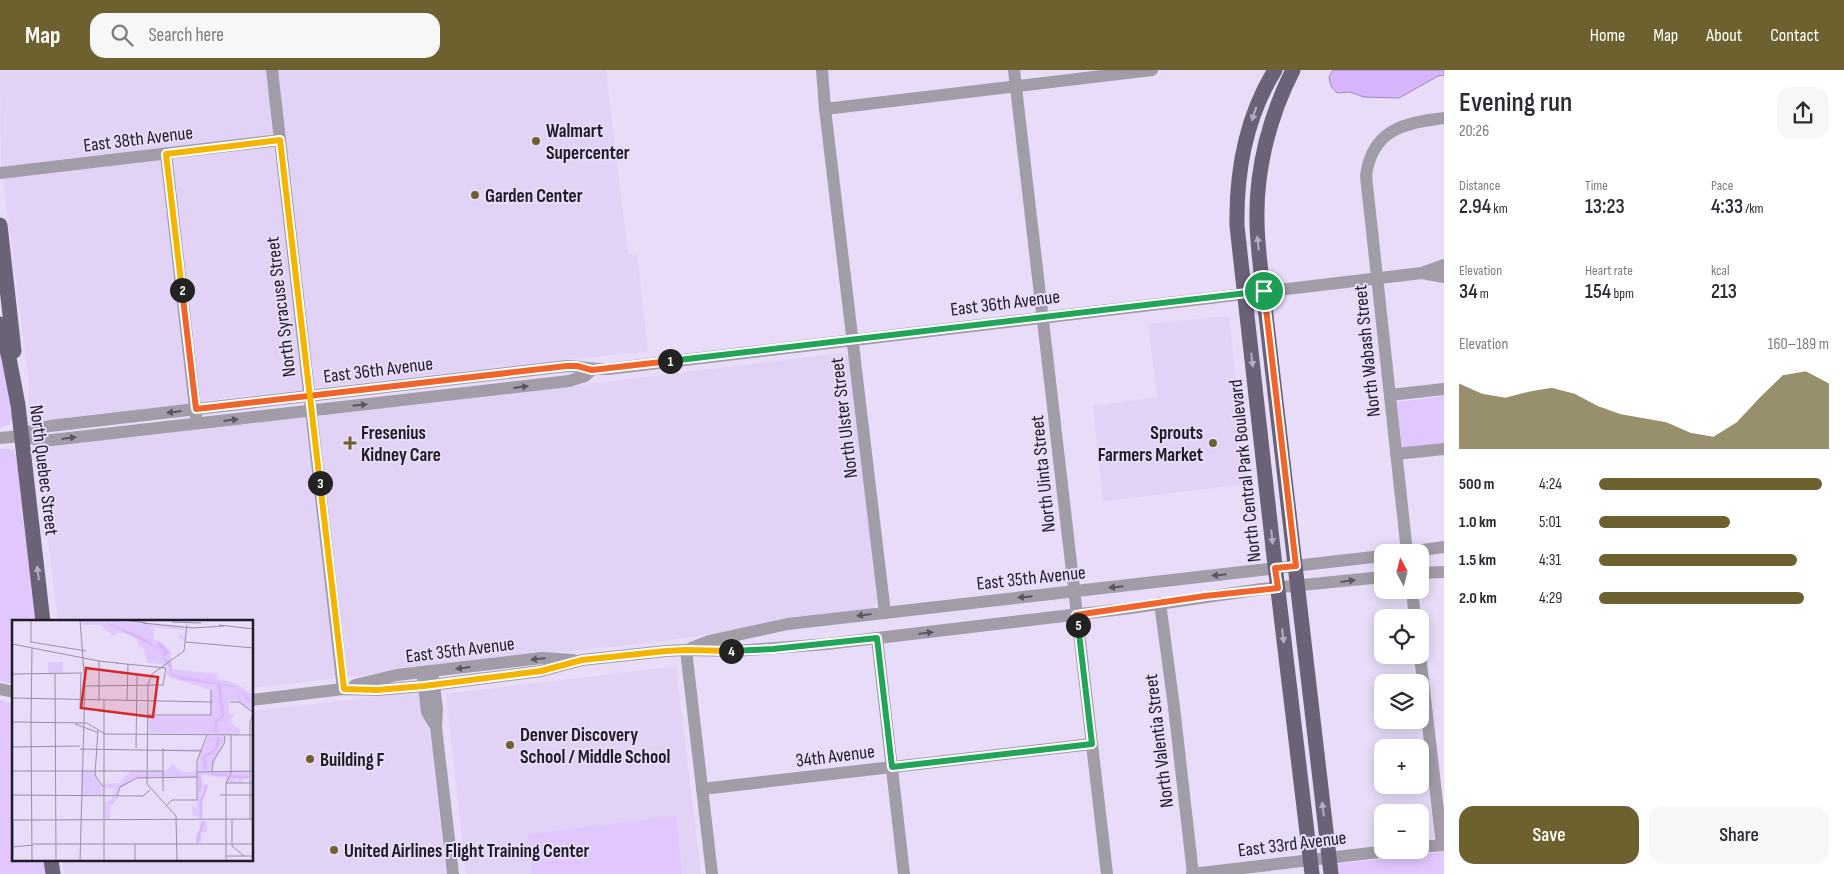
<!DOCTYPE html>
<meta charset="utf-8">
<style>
:root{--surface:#fff;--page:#f7f7f7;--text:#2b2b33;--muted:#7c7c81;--accent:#6d622f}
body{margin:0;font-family:"Sofia Sans Condensed",sans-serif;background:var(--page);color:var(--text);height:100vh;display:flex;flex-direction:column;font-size:19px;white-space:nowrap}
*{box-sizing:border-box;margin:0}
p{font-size:16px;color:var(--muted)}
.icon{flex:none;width:28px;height:28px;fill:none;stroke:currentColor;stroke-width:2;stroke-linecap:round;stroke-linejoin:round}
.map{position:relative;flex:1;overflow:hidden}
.side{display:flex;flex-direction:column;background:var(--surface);width:400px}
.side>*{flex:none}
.needle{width:32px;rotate:353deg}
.controls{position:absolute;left:1374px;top:474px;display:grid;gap:10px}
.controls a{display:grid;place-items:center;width:55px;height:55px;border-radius:10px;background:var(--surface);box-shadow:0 2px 12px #0003;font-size:25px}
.pin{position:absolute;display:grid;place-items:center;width:42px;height:42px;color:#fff;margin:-21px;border:2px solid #fff;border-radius:50%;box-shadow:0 1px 5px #0007}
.km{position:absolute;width:25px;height:25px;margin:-12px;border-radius:50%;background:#222;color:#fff;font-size:14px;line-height:25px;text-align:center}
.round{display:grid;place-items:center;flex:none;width:52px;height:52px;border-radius:15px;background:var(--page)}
.summary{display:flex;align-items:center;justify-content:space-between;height:85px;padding:0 15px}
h1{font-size:28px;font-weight:600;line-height:38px}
.stats{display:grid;grid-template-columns:repeat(3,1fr);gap:8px;height:85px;padding:5px 15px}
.stats div{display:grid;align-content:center}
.stats b{font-size:21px;font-weight:600}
.stats small{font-size:14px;font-weight:400}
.stats p{font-size:14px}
.chart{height:140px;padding:10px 15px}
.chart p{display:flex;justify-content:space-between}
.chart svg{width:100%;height:90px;margin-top:5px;fill:var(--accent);opacity:.7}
.action{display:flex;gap:10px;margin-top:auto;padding:10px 15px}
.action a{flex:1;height:58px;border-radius:15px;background:var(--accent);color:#fff;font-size:20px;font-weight:600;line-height:58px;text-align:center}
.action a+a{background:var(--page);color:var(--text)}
ul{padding:0 15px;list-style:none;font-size:16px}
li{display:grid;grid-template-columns:80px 60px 1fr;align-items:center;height:38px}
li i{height:12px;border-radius:6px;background:var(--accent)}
header{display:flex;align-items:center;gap:30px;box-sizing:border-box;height:70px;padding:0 25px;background:var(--accent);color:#fff}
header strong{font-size:24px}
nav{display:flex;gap:28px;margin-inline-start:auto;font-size:18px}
.search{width:350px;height:45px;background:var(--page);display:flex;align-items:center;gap:12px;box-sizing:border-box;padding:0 18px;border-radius:15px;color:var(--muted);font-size:19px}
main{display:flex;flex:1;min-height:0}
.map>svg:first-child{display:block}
.built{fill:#e2d2f6}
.green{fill:#e0c7fe}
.water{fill:#d7b5ff;stroke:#a087be}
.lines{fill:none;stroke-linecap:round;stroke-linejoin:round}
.minor{stroke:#a19ca8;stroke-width:12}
.major{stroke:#6b6277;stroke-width:15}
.oneway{fill:#b6abc5}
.oneway2{fill:#5a5560}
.split-1-casing{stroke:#fff;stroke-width:10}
.split-2-casing{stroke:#fff;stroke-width:10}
.split-3-casing{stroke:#fff;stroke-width:10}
.split-4-casing{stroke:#fff;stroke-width:10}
.split-5-casing{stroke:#fff;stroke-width:10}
.split-6-casing{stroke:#fff;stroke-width:10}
.split-1{stroke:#22a559;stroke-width:6}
.split-2{stroke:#f0652b;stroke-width:6}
.split-3{stroke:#f5b400;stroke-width:6}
.split-4{stroke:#f5b400;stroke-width:6}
.split-5{stroke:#22a559;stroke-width:6}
.split-6{stroke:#f0652b;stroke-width:6}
.poi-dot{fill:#6d622f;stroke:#e8dcf9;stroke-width:2}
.labels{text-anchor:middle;stroke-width:4;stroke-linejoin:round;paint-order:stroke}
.poi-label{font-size:19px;font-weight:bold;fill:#201b26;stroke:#e8dcf9;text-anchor:start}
.street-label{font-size:19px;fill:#201b26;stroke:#e8dcf9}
.inset-river{fill:none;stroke:#d7b5ff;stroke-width:2.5}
.inset-road{fill:none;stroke:#988fa5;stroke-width:1}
.view{fill:#d62828;fill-opacity:0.15;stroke:#d62828;stroke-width:2.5}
.inset-edge{fill:none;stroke:#201b26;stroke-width:2.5}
</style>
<header>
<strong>Map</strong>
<div class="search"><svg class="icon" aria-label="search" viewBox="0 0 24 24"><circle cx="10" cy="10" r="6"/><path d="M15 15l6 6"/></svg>Search here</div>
<nav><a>Home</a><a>Map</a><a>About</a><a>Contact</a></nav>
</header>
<main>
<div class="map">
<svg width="1444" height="804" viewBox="0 0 1444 804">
<rect width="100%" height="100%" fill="#e8dcf9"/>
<g class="built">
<polygon points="0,0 606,0 628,185 637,184 648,281 489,298 204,331 182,336 38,351 32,348 29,341 29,315 1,93"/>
<polygon points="1226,246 1229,248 1248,414 1103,431 1093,336 1157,327 1148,254"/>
<polygon points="840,283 848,286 850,298 877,532 871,539 657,572 578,580 253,618 252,552 58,551 38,390 38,383 41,376 526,322"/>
<polygon points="676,596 701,804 466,804 446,624"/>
<polygon points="415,622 420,623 430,667 446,804 64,804 63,790 252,790 253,641"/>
</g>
<g class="green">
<polygon points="0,279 12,348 10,354 0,358"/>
<polygon points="1444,326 1444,374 1402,379 1397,332"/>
<polygon points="0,379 10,379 16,384 37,551 14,552 14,614 0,611"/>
<polygon points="0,630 14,634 14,790 44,790 46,804 0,804"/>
<polygon points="676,746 682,804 532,804 528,764"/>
<polygon points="1444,782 1444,804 1338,804 1337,794"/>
</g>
<polygon class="water" points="1333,0 1444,0 1444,5 1438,6 1399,28 1364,27 1350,22 1337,23 1331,16 1329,7"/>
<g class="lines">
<g class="minor">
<polyline points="272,0 343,619"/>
<polyline points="822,0 825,39 885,543"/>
<polyline points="1014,0 1107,804"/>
<polyline points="825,39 1152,0"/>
<polyline points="166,84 196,346"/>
<polyline points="0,103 280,70"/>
<polyline points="1422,203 1444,207"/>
<polyline points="1390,325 1444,319"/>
<path d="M21 366 36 359 50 356 567 296C583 296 591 300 608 299L1422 203 1444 195"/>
<polyline points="0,368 21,366 38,370 52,370 569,311 585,306 592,300"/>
<polyline points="1396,384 1444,379"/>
<path d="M1407 482 1366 106C1372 60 1403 53 1444 48"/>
<polyline points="1408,482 1444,477"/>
<polyline points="1420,503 1444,502"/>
<polyline points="1412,520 1415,548"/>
<polyline points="1160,533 1174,637 1193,804"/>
<polyline points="877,568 904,804"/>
<polyline points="691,578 709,571 788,554 1382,486"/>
<polyline points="686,580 712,804"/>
<polyline points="1420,585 1442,775"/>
<polyline points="423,607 427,642 436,657"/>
<polyline points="433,608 437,639 436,657 453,804"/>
<polyline points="355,615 397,605 542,588 573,590"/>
<polyline points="0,619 14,622"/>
<polyline points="252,630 343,619 377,620 424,616 541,601 582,590 666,581 686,580 736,581 827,574 1131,538 1262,519 1382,507"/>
<polyline points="702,719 1092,674"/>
<polyline points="1420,777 1444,775"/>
<polyline points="1192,804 1396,780"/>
</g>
<g class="major">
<path d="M1275 0C1246 47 1236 101 1237 156L1274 487 1312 804"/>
<path d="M1293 0C1270 45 1256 98 1257 149 1257 178 1262 208 1265 237L1331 804"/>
<polyline points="0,155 14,281"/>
<polyline points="0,254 9,288 18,335 43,552"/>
<polyline points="51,790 53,804"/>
</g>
</g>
<defs><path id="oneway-solid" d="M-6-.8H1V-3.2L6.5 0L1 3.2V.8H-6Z" transform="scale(1.25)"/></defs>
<g class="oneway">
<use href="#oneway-solid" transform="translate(1254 44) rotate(109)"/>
<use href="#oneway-solid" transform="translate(1258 173) rotate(-96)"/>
<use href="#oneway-solid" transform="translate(1252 290) rotate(83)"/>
<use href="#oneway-solid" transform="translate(1272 467) rotate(84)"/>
<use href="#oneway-solid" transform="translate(38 503) rotate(-97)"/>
<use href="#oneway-solid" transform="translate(1283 566) rotate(83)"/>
<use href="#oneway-solid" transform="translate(1323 739) rotate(-97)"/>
</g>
<g class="oneway2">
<use href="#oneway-solid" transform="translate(521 317) rotate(-7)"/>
<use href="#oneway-solid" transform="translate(360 335) rotate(-6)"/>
<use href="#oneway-solid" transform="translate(174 342) rotate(173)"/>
<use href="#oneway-solid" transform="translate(231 350) rotate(-7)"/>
<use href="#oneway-solid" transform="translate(69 368) rotate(-7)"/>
<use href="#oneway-solid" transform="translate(1219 505) rotate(174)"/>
<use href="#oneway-solid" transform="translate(1348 511) rotate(-7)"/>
<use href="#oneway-solid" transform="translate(1116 517) rotate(174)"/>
<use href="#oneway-solid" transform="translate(1025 527) rotate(174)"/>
<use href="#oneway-solid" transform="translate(864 545) rotate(173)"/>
<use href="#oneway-solid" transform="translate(926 563) rotate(-7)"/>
<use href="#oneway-solid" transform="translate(538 589) rotate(175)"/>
<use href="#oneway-solid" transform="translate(463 598) rotate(173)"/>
</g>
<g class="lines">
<defs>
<polyline id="split-1" points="670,291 1264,221"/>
<polyline id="split-2" points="182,220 196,339 567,296 577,296 592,300 670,291"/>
<polyline id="split-3" points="182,220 166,84 280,70 320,413"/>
<polyline id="split-4" points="320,413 344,619 377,620 424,616 541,601 582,590 666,581 686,580 731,581"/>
<polyline id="split-5" points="731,581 773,579 877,568 892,697 1092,674 1078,555"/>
<polyline id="split-6" points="1078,555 1076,545 1205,526 1278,518 1275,498 1296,496 1264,221"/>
</defs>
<use href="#split-1" class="split-1-casing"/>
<use href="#split-2" class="split-2-casing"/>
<use href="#split-3" class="split-3-casing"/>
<use href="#split-4" class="split-4-casing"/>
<use href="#split-5" class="split-5-casing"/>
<use href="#split-6" class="split-6-casing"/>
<use href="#split-1" class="split-1"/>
<use href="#split-2" class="split-2"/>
<use href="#split-3" class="split-3"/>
<use href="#split-4" class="split-4"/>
<use href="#split-5" class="split-5"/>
<use href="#split-6" class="split-6"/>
</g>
<g class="poi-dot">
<circle cx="536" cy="71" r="5"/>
<circle cx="475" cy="125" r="5"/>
<path d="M347.5 365.5h5v5h5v5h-5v5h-5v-5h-5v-5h5z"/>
<circle cx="1213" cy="373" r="5"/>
<circle cx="510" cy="675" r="5"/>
<circle cx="310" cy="689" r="5"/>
<circle cx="334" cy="780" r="5"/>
</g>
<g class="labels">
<g class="poi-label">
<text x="546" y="67">Walmart<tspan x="546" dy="22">Supercenter</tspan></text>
<text x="485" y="132">Garden Center</text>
<text x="361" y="369">Fresenius<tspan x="361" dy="22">Kidney Care</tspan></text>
<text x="1203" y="369" text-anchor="end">Sprouts<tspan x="1203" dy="22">Farmers Market</tspan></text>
<text x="520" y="671">Denver Discovery<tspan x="520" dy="22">School / Middle School</tspan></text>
<text x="320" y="696">Building F</text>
<text x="344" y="787">United Airlines Flight Training Center</text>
</g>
<g class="street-label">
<text transform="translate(138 68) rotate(-7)" y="7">East 38th Avenue</text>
<text transform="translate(1005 232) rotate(-7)" y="7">East 36th Avenue</text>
<text transform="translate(280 237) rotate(-97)" y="7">North Syracuse Street</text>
<text transform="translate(1366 281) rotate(-96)" y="7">North Wabash Street</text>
<text transform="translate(378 299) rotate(-7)" y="7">East 36th Avenue</text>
<text transform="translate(843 348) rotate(-97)" y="7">North Ulster Street</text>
<text transform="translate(45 400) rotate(83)" y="7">North Quebec Street</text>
<text transform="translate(1244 401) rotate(-96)" y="7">North Central Park Boulevard</text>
<text transform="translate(1042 404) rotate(-96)" y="7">North Uinta Street</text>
<text transform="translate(1031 507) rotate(-6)" y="7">East 35th Avenue</text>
<text transform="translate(460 579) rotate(-7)" y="7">East 35th Avenue</text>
<text transform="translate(1158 671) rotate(-97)" y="7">North Valentia Street</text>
<text transform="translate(835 685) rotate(-7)" y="7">34th Avenue</text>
<text transform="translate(1292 773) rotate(-7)" y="7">East 33rd Avenue</text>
</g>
</g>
<g transform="translate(12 550)">
<rect width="241" height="241" fill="#e8dcf9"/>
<path d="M69 0H87L97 6 106 9 89 0 172 7 173 21 166 20H172L167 18 168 14 172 17V10L142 7V20L147 21 159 32 160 49 206 54 205 59 223 63 240 74 241 92 224 80H217V95L225 93 217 100 228 110V115L137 113 136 96H198L199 70 157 57 154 52 158 49 156 41 148 29 139 23 148 30 156 45 136 43 132 29 126 25V18L121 15 106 12 102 16 88 5H71ZM36 42H51V53H36ZM196 116 213 117 200 150 185 151 189 131 136 129H191ZM160 144 170 152 237 151V158H231V163H226V158H223L225 163H215V158L189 155V163H193V168H189V199H185V190L184 196H181L180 190V186L185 188V157L124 158 106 170 105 179 98 187V200L93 198V183L100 179 102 169 92 168 91 164 107 163 118 151H155ZM69 151H82L92 175H69ZM190 201H195V212H189V221L184 224V213L187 212Z" fill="#e0c7fe"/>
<path d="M87 0 118 12 135 20 148 29 151 34 152 31 144 24 148 22 158 33 152 36 158 43 161 55 223 66 237 79 241 86 224 67 171 60 161 56 147 29Z" fill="#d7b5ff"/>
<path class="inset-river" d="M204 113V102L211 96 207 65M194 150 192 137 203 130 207 120 205 117M199 154 215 155M219 157H237M188 172V156M189 198V181L195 165M185 223 191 201"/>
<path class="inset-road" d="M19 0V23M113 0 134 3M160 2 189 3M131 3 181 8 212 6M207 5 242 9M19 22 74 31M174 22 242 28M0 24 87 41M86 41 106 43M0 54 68 53M43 54 44 241M73 66 151 65 154 48 104 43M0 78 200 82M92 80V241M115 80 116 44M87 81V41M218 82H227L242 93M68 88 69 52M135 95H199V70M0 102 75 103 93 114 242 115M19 102 20 28M19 102 20 241M63 104 85 112M86 110 83 155 91 167M0 127 68 126M124 128 125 55M151 128V171M68 129 189 131M0 151H134M135 151H151M200 151 201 141 212 124 213 116M185 152 242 151M214 163H242M0 175 131 176 138 170M208 175H242M105 176 108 167 125 158 185 157M154 186 160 180H185V141L195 115M220 199V226L232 236M0 200H19M1 200V241M19 200 242 199M238 200V103L241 93M21 224H242M0 227 21 225M214 236H242M68 241 73 65 68 0M123 241V224M165 241 164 196 135 164 136 64 140 54 172 31 175 5M214 241V163L219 153V115"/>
<path class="view" d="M74 48 146 57 141 97 69 88Z"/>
<rect width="241" height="241" class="inset-edge"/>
</g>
</svg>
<div class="controls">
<a><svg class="needle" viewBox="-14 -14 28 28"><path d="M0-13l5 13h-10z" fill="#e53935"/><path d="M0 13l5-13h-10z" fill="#7c7c81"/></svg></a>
<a><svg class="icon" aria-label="locate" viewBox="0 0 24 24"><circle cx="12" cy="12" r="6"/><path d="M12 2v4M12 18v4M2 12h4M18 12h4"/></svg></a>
<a><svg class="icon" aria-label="layers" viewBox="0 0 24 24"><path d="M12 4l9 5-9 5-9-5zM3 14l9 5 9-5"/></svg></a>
<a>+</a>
<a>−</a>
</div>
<div class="pin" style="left:1264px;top:221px;background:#1e9e55"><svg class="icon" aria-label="arrive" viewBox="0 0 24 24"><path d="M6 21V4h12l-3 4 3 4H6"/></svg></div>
<b class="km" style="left:670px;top:291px">1</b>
<b class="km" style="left:182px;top:220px">2</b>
<b class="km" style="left:320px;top:413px">3</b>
<b class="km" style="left:731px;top:581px">4</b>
<b class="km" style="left:1078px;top:555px">5</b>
</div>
<section class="side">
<div class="summary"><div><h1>Evening run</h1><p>20:26</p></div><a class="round"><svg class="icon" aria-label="share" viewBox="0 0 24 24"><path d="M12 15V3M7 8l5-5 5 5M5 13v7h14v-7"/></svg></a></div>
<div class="stats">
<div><p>Distance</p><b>2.94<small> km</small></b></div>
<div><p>Time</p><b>13:23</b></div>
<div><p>Pace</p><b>4:33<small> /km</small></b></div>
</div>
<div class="stats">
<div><p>Elevation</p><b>34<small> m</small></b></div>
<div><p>Heart rate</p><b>154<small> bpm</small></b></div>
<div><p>kcal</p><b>213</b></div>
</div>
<div class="chart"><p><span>Elevation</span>160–189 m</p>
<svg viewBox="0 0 160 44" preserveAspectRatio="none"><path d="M0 44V12L10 17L20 19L30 16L40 14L50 17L60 23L70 27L80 29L90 31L100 36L110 38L120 31L130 19L140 8L150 6L160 12V44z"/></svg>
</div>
<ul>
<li><b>500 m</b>4:24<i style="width:97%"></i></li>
<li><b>1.0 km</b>5:01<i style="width:57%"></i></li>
<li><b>1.5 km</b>4:31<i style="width:86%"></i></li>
<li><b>2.0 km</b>4:29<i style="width:89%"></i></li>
</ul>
<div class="action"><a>Save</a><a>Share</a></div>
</section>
</main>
